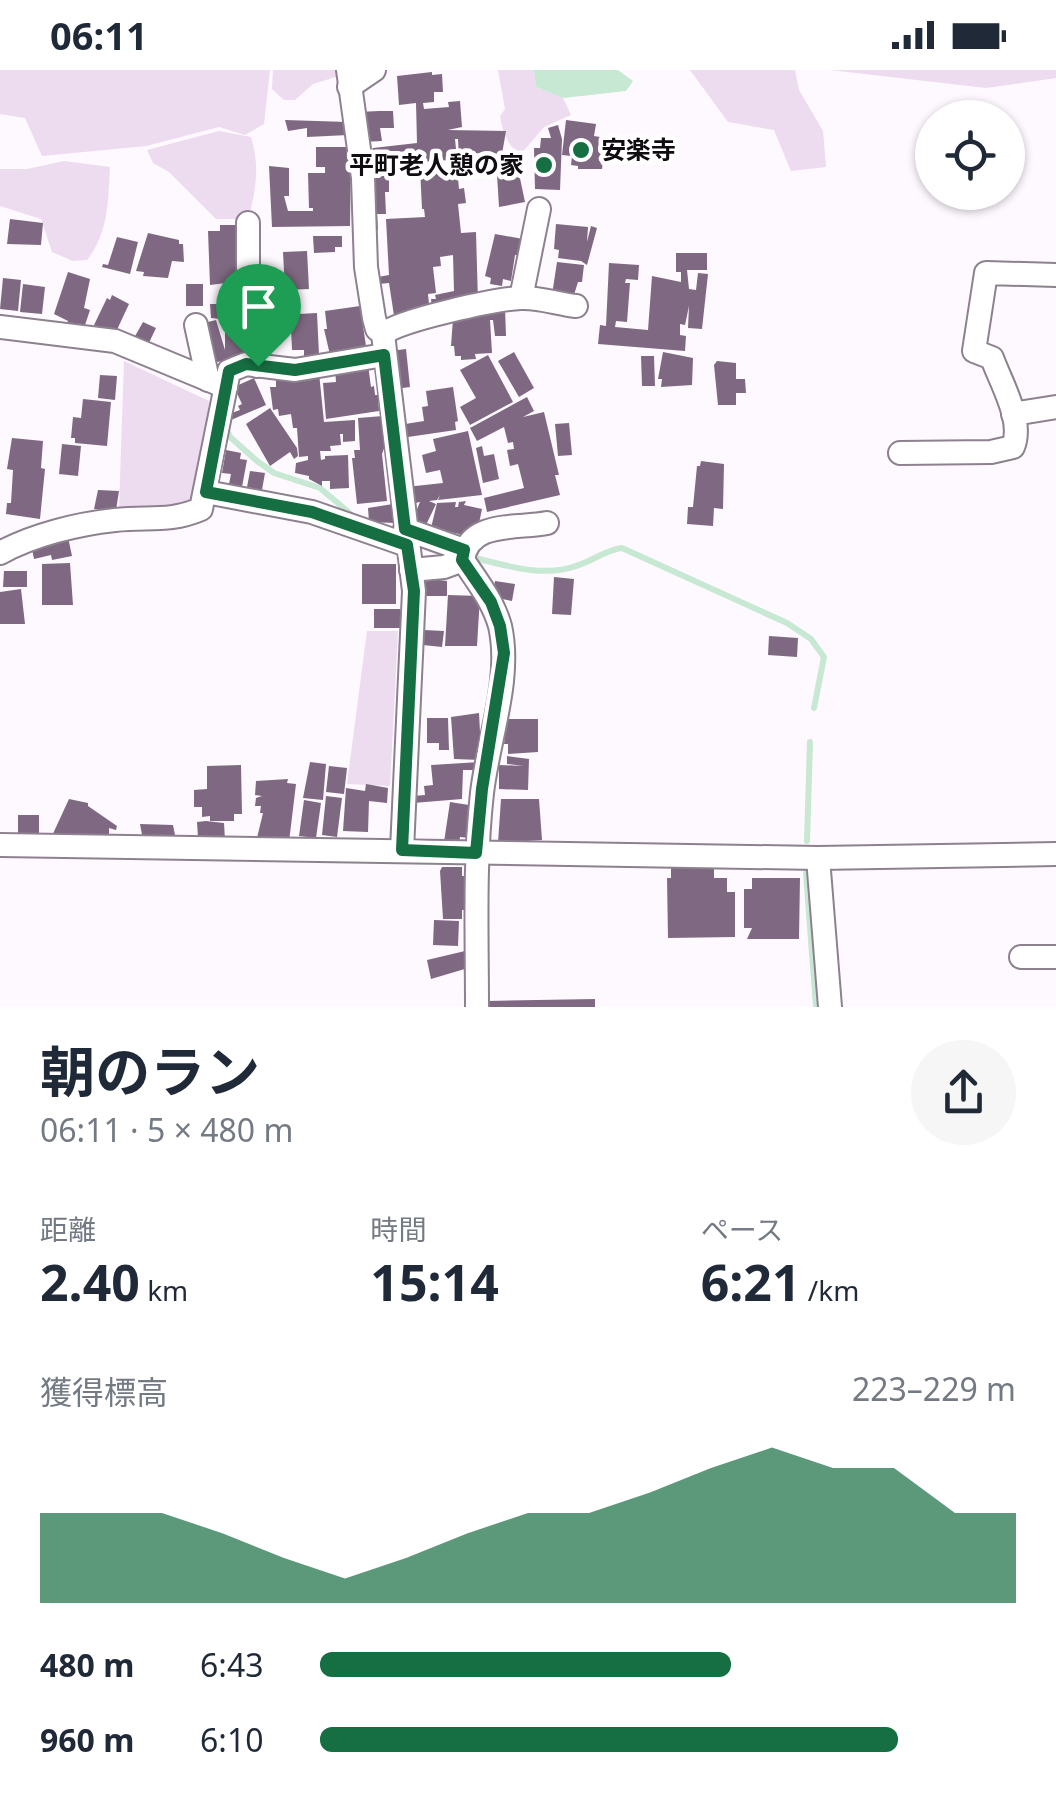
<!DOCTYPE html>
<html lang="ja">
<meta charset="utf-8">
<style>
:root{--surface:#fff;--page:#f6f6f7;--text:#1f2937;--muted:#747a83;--accent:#166f42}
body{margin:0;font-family:"Noto Sans","Noto Sans JP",sans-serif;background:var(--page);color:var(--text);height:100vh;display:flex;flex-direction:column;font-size:38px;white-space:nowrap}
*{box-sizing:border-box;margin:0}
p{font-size:32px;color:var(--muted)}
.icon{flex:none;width:55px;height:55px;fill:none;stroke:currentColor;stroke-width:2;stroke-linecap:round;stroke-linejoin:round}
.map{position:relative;height:937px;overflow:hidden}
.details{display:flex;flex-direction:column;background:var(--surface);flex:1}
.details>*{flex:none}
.controls{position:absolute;left:915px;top:30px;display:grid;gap:20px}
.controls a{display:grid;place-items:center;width:110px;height:110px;border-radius:50%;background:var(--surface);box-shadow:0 2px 8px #0004;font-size:50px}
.pin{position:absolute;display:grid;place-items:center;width:85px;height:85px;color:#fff;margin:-102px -42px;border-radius:50% 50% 50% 0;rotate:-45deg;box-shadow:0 0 10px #0007}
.pin .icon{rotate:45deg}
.round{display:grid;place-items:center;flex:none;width:105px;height:105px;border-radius:52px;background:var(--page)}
.headline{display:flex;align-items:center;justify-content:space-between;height:170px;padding:0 40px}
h1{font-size:55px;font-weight:700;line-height:75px}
.stats{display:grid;grid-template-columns:repeat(3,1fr);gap:15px;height:170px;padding:10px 40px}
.stats div{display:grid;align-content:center}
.stats b{font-size:50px;font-weight:700}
.stats small{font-size:28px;font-weight:400}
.stats p{font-size:28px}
.chart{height:280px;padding:20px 40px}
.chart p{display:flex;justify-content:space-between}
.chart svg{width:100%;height:180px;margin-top:10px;fill:var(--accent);opacity:.7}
ul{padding:0 40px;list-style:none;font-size:32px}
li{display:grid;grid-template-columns:160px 120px 1fr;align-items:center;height:75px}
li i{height:25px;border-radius:12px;background:var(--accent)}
.status{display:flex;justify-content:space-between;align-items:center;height:70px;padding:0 50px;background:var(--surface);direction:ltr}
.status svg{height:28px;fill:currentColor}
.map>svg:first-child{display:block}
.green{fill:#eddbef}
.water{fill:#c7e8d2}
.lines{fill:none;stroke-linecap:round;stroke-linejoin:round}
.stream{stroke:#c7e8d2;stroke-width:6}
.building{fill:#7f6982}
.minor-casing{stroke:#8d808f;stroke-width:26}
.minor{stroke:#fff;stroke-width:22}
.route-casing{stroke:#fff;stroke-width:20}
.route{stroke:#166f42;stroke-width:12}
.poi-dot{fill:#166f42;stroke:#fff;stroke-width:4}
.labels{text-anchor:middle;stroke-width:9;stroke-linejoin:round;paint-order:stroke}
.poi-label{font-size:25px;font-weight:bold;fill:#100c11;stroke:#fff;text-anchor:start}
</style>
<div class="status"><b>06:11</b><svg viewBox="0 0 49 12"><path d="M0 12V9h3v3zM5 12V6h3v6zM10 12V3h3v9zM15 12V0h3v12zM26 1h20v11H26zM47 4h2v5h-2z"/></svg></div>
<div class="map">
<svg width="1056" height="937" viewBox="0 0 1056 937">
<rect width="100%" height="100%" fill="#fef8ff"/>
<g class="green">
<polygon points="0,0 270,0 264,54 245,65 219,57 146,76 42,86 25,48 0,44"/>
<polygon points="273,0 343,0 342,5 313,14 295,30 284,30 272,19"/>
<path d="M498 0H534L536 17 563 28 571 45 544 57 520 85C507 74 503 63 500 46L505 39Z"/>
<polygon points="690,0 795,0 799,20 823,61 826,97 791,101 774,60 728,52"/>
<polygon points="830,0 1056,0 1056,8 986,18"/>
<path d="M219 61 251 67C260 96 256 121 248 149H216L169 102 153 93 147 80Z"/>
<path d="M64 91 110 97C108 130 109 162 87 190L73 191 52 182 41 149 0 136V99H27Z"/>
<polygon points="124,291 209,331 206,381 194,432 178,439 119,440"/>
<polygon points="367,561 398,561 390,716 347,714"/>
</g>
<polygon class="water" points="534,0 618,0 633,11 626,21 563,28 536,17"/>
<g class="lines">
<g class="stream">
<polyline points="226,358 230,367 257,391 274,403 320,418 353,446"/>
<path d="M471 487C504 495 543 508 576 496 593 491 605 480 622 478L787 553 811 569 824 587 814 638"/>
<polyline points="807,771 810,672"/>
<polyline points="806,803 816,937"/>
</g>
</g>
<g class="building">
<polygon points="432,2 432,5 442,4 443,22 434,22 434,32 423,33 424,39 449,37 448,32 460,31 462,57 448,60 506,61 502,84 468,83 468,88 459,88 458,69 455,69 456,79 449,80 450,90 366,96 366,88 373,78 417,73 416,33 399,35 397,6"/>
<polygon points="379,41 393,41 394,58 380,58 382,71 362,72 359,42"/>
<polygon points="285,50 348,52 348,65 307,67 307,58 288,61"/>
<polygon points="566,50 596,54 594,66 606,68 602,99 578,99 578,96 571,95 572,86 562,85"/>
<polygon points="558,55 562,69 560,120 535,119 534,78 540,78 541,68 551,68 548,58"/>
<polygon points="316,77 351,77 350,156 272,157 269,96 289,98 289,126 284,126 288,141 313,141 313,138 309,138 308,103 325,103 325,97 316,97"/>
<polygon points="517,94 525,132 499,137 497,104 509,101 508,96"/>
<polygon points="457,97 459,119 464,118 466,133 458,134 461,163 476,162 478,232 432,239 431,229 436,229 435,225 454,221 453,185 440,187 441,196 433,197 436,223 428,224 430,244 395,252 389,213 379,214 378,207 389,205 386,149 425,147 424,139 422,139 420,98"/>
<polygon points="384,101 395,101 395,109 389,109 389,122 385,122 386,144 377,144 378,160 371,160 368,106 384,106"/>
<polygon points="10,149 43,153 41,175 7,174"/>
<polygon points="556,154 588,157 587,172 591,156 597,158 587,195 581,191 558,188 559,180 554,179"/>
<polygon points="220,155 236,155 236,160 243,160 242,211 210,215 208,161 220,161"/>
<polygon points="148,163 179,170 179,174 183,174 184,192 172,191 168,208 143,206 144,202 136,201"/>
<polygon points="495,164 523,169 521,186 515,185 511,211 503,209 502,216 490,214 491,208 485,206"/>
<polygon points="313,166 342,166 342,177 335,177 335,182 314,183"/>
<polygon points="117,167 138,172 130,204 102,197 103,194 108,195"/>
<polygon points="307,181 309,219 285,220 283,182"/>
<polygon points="676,183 707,183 707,200 687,200 689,219 696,220 698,203 708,204 702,259 688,258 689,236 685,255 680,254 680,265 686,266 685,281 598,274 600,255 606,256 609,193 639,195 638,210 626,209 625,213 630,213 627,252 616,251 615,257 648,260 652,206 681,212 681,202 676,202"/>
<polygon points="557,192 584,195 582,212 578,212 573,228 552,225"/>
<polygon points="68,202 90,209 84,238 90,240 83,261 67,255 68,251 54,244"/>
<polygon points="3,208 21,210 18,241 0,239"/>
<polygon points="23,214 45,217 42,244 20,242"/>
<rect x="186" y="214" width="17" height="22"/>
<polygon points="112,225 129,234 115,264 98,259 94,255 107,228 110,230"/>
<polygon points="210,234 253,234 253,252 211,248"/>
<polygon points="360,236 366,276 330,285 324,259 327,259 325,241"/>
<polygon points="505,238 506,266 495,266 493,250 490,250 492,283 475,284 476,289 461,290 461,286 455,286 454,276 451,276 453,249 475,248 475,244"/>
<polygon points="317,243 319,285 304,286 304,280 292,280 291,258 281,258 280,245"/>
<polygon points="216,250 225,280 225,254 254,254 254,287 227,288 228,291 215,292 204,253"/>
<polygon points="143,252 156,258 146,279 134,268"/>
<polygon points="406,279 410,317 395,319 391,281"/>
<polygon points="514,282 534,318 519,327 498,291"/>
<polygon points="663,282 693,288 692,315 661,317 662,309 658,309"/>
<polygon points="488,285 513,332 470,355 460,337 476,328 460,300"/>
<polygon points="641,286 654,286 655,316 642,316"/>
<polygon points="717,291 736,293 736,309 745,309 746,323 736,323 736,335 718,335 714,295"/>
<polygon points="368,295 371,317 374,316 375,325 378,325 379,341 326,349 323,313 336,312 335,298"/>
<polygon points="319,303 324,352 355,350 355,371 343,372 343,364 340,364 341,375 330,376 331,381 320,381 321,390 325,389 325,386 348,385 349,418 330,419 330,411 322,411 322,416 309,409 309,406 295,403 296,393 308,390 308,386 299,387 297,358 293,358 291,344 279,346 278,339 273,340 270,317 276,317 276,309"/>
<polygon points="100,305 117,306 115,330 98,328"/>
<polygon points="254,308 266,335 231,350 229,344 240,340 238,336 242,334 234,317"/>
<polygon points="453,317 458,351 455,352 456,360 401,368 399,355 424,351 422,337 428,336 426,321"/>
<polygon points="527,327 534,341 523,347 544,342 559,405 555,405 560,425 487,442 484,428 524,418 518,394 510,396 507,380 514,379 513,372 508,373 504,357 477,371 470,358"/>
<polygon points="83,329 111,332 107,376 75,373 75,368 71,368 73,347 81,348"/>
<polygon points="270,338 297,378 298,386 294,389 290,382 270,396 246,354"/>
<polygon points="383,346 386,373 382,384 387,431 357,434 352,388 355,388 354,380 360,380 358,348"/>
<polygon points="569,353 572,385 558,386 555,354"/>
<polygon points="468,361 482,425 438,430 440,425 437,430 429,431 436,434 426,455 413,449 420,432 410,434 406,417 443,413 440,400 426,403 422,385 436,381 433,369"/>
<polygon points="12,368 43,371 41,398 45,399 40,449 6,444 7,433 11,433 13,400 7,399"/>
<polygon points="62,374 81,376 78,406 59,404"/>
<polygon points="482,376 484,386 494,384 499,409 483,413 476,378"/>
<polygon points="226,380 241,383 240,389 247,390 242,417 229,414 231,404 222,403"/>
<polygon points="701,391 724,394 723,439 714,438 713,456 687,454 688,437 693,437 697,396 700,396"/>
<polygon points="250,401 265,403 262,420 247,417"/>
<polygon points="98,420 119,421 116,440 94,439"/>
<polygon points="466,431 464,435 482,439 477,463 465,461 464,465 431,458 437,433 456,432 455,437 458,437 459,432"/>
<polygon points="393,434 395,453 369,452 368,438"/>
<polygon points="68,467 72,486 52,490 51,485 34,489 31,474"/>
<polygon points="70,493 73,535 42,535 42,494"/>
<rect x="362" y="494" width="34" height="40"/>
<polygon points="4,501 27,501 27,517 3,517"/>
<polygon points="554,507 574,509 571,545 552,544"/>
<polygon points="432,509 447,511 447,526 423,526 423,513"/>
<polygon points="495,511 515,514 512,531 492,527"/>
<polygon points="21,519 25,554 0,554 0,522"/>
<polygon points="448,525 480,526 477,576 445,576"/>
<rect x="374" y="539" width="26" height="19"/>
<polygon points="424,560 444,561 442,577 423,575"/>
<polygon points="769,566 798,568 797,587 768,585"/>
<polygon points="479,643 480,662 482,662 481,690 454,689 451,647"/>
<polygon points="427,648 448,648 449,680 439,680 439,673 427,673"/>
<polygon points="507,649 538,649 538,682 508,684 508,674 504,674"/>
<polygon points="507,686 529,689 528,720 499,719 499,695 524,696 507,694"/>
<polygon points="310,692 326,694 323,730 303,728"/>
<polygon points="480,692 481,700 463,700 462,729 413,733 413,726 425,725 424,716 433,715 431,695"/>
<polygon points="241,695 242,744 234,744 234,751 210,751 210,746 202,747 202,737 194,737 194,720 207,719 207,696"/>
<polygon points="329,696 347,698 344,724 326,722"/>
<polygon points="288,709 287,713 296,714 289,772 257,768 263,743 260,743 261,736 255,736 256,728 262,726 255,725 256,711"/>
<polygon points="366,714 388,718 387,733 369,731 368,762 343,761 346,718 365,721"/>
<polygon points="326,726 342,728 337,767 322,765"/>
<polygon points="69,729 88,733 88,736 117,756 116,760 109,758 109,767 51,768"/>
<polygon points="501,729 539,729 542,770 498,773"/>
<polygon points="304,730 321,733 316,768 299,766"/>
<polygon points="450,732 475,736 470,768 460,767 459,774 444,772"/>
<rect x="18" y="745" width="21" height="19"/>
<polygon points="206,751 224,753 225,770 198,768 197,752"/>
<polygon points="140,754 173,755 175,765 173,770 143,770"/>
<polygon points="714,794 714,808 727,808 727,822 735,822 735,867 668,868 667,808 671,808 671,795"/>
<polygon points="442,797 462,797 462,806 467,806 467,840 462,840 462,849 443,849 440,801"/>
<polygon points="752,808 800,808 799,869 747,869 752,858 744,858 744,819 752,819"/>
<polygon points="434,850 459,851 458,876 433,875"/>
<polygon points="465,881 468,898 431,909 427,890"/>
<polygon points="595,929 595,937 487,937 487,931"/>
</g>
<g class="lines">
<defs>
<g id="minor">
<polyline points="348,0 363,108 366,197 374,248 377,259 383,264 414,521 402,780"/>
<polyline points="349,17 374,0"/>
<polyline points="248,153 248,217 258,236 257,296"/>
<polyline points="521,228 539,139"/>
<polyline points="196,255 208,310"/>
<polyline points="0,257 115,271 226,317"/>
<path d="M383 264C400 250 496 229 521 228 538 227 559 234 576 236"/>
<polyline points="1013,344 1056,337"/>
<path d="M900 383 991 382 1013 377C1024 351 1001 313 992 288L974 281 986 203 1056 205"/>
<polyline points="206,422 312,442 407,475"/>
<polyline points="405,459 464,480"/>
<path d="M0 483C33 465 77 454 115 450 148 446 168 453 201 439L229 301 246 294 295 300 384 285"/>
<path d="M463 490C477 511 493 531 500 556 512 609 488 670 482 723 474 794 477 865 477 937"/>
<path d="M411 500 444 497 463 490C468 450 518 459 547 453"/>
<polyline points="0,775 818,788 1056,784"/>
<polyline points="818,788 830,937"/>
<polyline points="1021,887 1056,887"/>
</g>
</defs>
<use href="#minor" class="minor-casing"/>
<use href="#minor" class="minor"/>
</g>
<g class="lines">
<defs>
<polygon id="route" points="384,285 405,459 464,480 462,490 491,532 500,556 504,583 482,719 476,783 402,780 414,521 407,475 312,442 206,422 229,301 246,294 295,300"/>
</defs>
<use href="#route" class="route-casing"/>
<use href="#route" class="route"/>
</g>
<g class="poi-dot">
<circle cx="581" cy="80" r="10"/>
<circle cx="544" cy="95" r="10"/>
</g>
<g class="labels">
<g class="poi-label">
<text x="601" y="89">安楽寺</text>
<text x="524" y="104" text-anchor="end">平町老人憩の家</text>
</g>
</g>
</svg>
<div class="controls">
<a><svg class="icon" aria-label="locate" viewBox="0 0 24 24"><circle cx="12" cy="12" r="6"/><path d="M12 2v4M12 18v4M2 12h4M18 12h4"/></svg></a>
</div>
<div class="pin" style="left:258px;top:296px;background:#1e9e55"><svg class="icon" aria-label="arrive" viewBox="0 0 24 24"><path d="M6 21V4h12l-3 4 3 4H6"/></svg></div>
</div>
<section class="details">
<div class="headline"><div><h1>朝のラン</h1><p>06:11 · 5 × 480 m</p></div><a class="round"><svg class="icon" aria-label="share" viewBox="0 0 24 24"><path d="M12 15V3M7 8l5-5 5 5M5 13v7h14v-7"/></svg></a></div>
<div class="stats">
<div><p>距離</p><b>2.40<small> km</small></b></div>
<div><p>時間</p><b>15:14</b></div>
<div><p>ペース</p><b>6:21<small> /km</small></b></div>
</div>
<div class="chart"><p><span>獲得標高</span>223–229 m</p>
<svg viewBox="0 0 160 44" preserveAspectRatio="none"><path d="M0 44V22L10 22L20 22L30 27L40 33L50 38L60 33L70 27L80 22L90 22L100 17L110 11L120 6L130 11L140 11L150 22L160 22V44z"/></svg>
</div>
<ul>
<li><b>480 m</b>6:43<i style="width:59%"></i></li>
<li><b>960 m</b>6:10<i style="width:83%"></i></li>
</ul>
</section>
